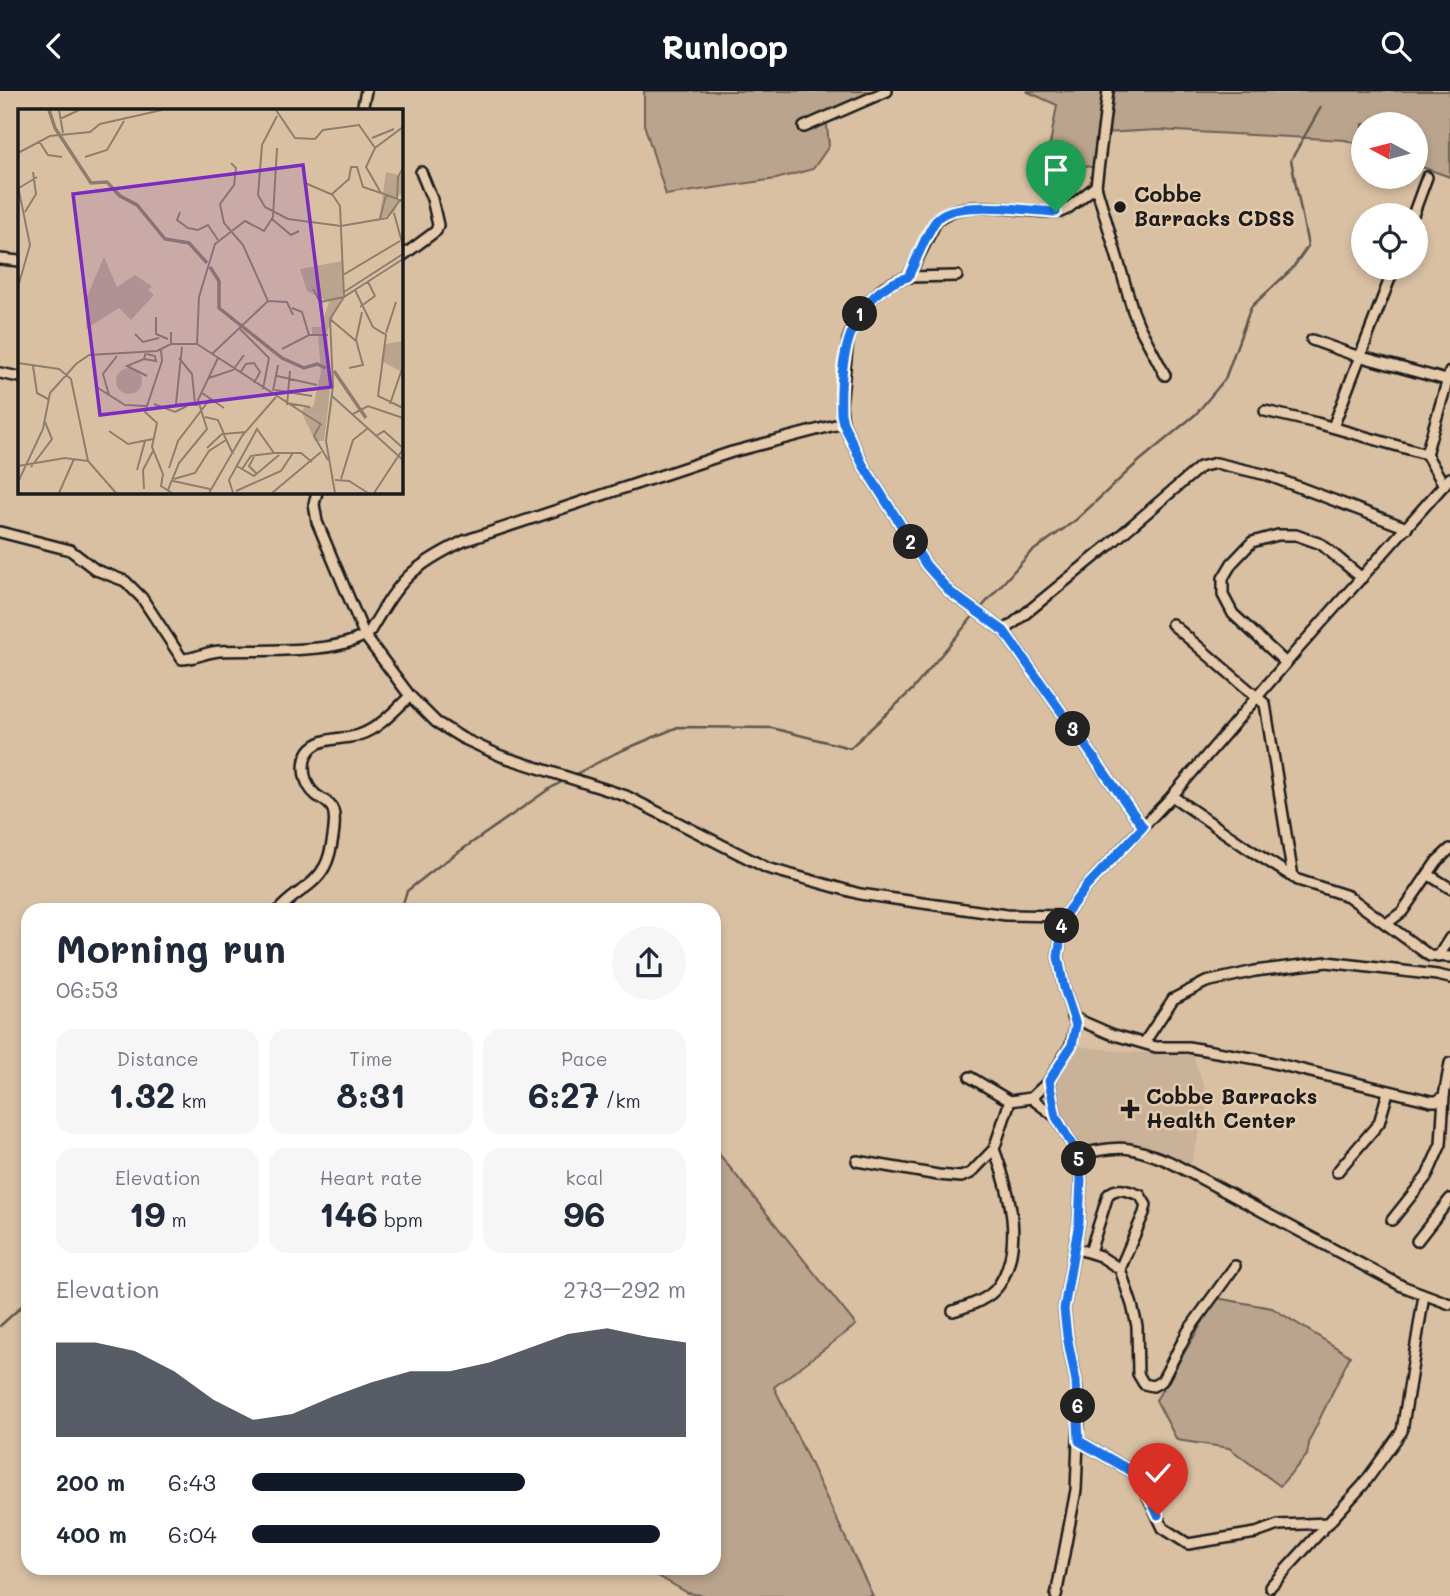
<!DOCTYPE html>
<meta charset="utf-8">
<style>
:root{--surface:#fff;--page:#f6f6f7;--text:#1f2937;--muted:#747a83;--accent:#111827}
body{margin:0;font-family:Mali,sans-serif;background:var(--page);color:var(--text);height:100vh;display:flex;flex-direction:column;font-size:26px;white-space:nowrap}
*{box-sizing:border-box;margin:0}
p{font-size:23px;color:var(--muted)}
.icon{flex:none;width:38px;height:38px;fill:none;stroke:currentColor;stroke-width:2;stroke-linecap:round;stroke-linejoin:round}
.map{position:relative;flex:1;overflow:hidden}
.sheet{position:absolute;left:21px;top:812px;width:700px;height:672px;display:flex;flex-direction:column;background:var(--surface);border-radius:21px;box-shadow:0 4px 10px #0003}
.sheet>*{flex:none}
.needle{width:46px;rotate:277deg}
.controls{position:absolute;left:1351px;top:21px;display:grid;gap:14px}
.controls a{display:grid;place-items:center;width:77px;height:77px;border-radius:50%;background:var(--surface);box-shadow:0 4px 10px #0003;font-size:35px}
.pin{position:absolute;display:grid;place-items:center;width:60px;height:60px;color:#fff;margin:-72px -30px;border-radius:50% 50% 50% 0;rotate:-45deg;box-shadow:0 0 7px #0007}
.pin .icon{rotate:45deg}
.km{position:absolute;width:35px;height:35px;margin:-18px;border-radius:50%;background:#222;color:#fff;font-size:19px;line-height:35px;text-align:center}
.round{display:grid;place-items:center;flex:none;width:74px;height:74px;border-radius:37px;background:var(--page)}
.summary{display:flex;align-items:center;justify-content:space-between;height:119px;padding:0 35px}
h1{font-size:38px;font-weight:700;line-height:52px}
.figures{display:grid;grid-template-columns:repeat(3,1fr);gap:10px;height:119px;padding:7px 35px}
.figures div{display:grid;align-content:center;border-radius:18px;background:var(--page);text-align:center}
.figures b{font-size:35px;font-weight:700}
.figures small{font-size:19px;font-weight:400}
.figures p{font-size:19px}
.chart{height:196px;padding:14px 35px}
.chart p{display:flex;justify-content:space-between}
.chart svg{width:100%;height:126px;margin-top:7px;fill:var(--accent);opacity:.7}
ul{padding:0 35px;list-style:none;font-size:23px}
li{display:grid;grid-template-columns:112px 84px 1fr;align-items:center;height:52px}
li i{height:18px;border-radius:9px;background:var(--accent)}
header{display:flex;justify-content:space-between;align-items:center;height:91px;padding:0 35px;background:var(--accent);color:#fff;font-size:32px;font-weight:700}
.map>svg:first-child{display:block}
.built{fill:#c9b298}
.pitch{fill:#baa48d;stroke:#6b6054;stroke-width:2}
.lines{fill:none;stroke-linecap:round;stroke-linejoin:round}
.stream{stroke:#60574d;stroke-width:2.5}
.minor-casing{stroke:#1c1c1c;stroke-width:14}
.minor{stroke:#e5caac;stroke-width:9}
.route-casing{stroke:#fff;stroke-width:14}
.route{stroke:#1a73e8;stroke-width:9}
.poi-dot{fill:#1c1c1c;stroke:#e5caac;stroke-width:2.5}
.labels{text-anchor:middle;stroke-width:5;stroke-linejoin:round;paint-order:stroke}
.poi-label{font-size:21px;font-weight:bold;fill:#1c1c1c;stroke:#e5caac;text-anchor:start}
.inset-river{fill:none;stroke:#8e7e6e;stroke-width:3.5}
.inset-road{fill:none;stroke:#8d7e6d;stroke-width:2}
.view{fill:#7b2cbf;fill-opacity:0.15;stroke:#7b2cbf;stroke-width:3.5}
.inset-edge{fill:none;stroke:#1c1c1c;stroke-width:3.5}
</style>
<header><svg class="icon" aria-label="back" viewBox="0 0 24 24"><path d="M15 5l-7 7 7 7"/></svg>Runloop<svg class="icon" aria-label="search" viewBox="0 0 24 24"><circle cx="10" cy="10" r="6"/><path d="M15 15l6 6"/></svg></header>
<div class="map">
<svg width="1450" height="1505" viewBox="0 0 1450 1505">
<rect width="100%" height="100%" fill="#d9c0a3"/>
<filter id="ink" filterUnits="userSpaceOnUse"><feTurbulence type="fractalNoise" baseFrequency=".0143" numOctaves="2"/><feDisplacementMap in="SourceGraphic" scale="14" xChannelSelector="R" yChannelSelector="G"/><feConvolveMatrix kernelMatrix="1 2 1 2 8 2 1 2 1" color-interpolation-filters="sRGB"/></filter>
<g filter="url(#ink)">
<polygon class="built" points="1071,954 1125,961 1193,964 1209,1010 1190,1075 1182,1077 1128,1056 1078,1064 1056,1026 1049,991"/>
<g class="pitch">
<polygon points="644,0 887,0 826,25 829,55 813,78 776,88 666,104 644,33"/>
<polygon points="1026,0 1450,0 1450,86 1416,74 1416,33 1363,33 1363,55 1345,49 1157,39 1104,42 1098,77 1047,70 1057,14"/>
<polygon points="719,1063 856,1234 774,1296 873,1505 706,1505 688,1502 644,1477 714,1477 714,1067"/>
<polygon points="1217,1207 1272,1217 1350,1265 1310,1348 1307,1364 1280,1395 1229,1357 1177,1349 1156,1309"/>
</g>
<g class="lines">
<g class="stream">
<polyline points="980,518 1030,462 1076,429 1137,372 1196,323 1225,288 1251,216 1292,178 1308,155 1291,69 1321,16"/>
<polyline points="574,684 616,662 678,636 772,637 850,657 912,599 975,523"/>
<polyline points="401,819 407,800 440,774 549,698 565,689"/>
<polyline points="0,1235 23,1214 28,1212"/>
</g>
<defs>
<g id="minor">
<polyline points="1108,0 1096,95 1133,220 1139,235 1165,284"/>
<polyline points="362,19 366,0"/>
<polyline points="804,36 887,0"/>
<polyline points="1413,124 1427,86"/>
<polyline points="401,166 436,140 438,134 432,108 421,81"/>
<polyline points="0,168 19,170"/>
<polyline points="957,185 908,186 896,190 884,196 866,213 856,228 848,249 841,314 843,332 863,374 926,474 950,501 1004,540 1143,736"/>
<path d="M908 186 937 129C964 104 1025 123 1060 121L1067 118 1096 95"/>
<polyline points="1312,249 1351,263 1450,290"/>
<polyline points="0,282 19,286"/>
<polyline points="1265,320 1317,332 1426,363 1444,394"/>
<polyline points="1333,336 1394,177"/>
<polyline points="1426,363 1450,281"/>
<polyline points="317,401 314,413 317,431 365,545 410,605 436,631 462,647 501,665 626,705 767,777 860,803 1006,824 1064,825"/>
<path d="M0 441 70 459 96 479 125 490 142 507 182 568C194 568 206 561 219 560 256 558 343 565 370 540 400 489 410 476 464 450L732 361 843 332"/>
<polyline points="1172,533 1265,613 1293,786"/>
<polyline points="1004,540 1108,455 1200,376 1216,372 1267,384 1407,437"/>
<polyline points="1286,572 1233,523 1223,504 1223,487 1232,472 1252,451 1278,444 1296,444 1321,453 1362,487"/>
<polyline points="1172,705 1247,757 1298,789 1348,805 1430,865 1450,866"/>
<polyline points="1429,784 1450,797"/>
<path d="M279 819C293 802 315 795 325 775 331 764 338 727 332 717 329 711 321 708 316 704 304 694 300 673 309 660 320 645 345 649 359 644 380 637 395 619 410 605"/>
<polyline points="1386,833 1402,821 1437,770 1450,758"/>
<polyline points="1438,866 1450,847"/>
<polyline points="1072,926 1111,943 1156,956 1188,956 1257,968 1431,1010 1437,1010 1444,1005 1450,972"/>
<polyline points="1144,952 1173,908 1206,891 1255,880 1327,871 1437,884 1450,887"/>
<polyline points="970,986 1010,1010 1031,1007 1049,990 1071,954 1076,934 1064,897 1058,866 1064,825 1086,796 1172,705 1298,558 1450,387"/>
<polyline points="1049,990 1056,1026 1078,1064 1081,1089 1079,1131 1064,1218 1067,1245 1076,1290 1079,1324 1076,1399 1056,1505"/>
<polyline points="1031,1007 1056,1026"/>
<path d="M1078 1064C1119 1053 1132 1055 1170 1071L1402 1195 1450 1213"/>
<polyline points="857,1070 938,1084 961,1086 971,1082 994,1058 1010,1010"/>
<polyline points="1337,1081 1379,1032 1388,1001"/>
<polyline points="1392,1129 1427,1085 1441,1053 1444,1005"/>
<polyline points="1417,1150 1450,1108"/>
<polyline points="1075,1157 1100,1165 1120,1178 1132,1214 1137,1235 1138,1283 1144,1293 1153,1295 1162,1290 1188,1240 1235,1175"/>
<path d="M1090 1161 1108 1104C1117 1094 1129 1101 1140 1104L1146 1114 1144 1122 1120 1178"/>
<path d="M953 1220C969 1215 990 1208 999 1194 1025 1154 1009 1098 994 1058"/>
<polyline points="1079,1350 1138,1384 1163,1437 1188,1453 1256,1442 1278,1434 1329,1432"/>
<polyline points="1270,1496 1363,1394 1402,1340 1424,1204"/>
</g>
</defs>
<use href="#minor" class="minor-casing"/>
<use href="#minor" class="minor"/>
</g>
</g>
<g class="lines" filter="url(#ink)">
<defs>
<path id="route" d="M1056 121C1031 120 956 108 938 127 926 141 917 169 908 186 849 203 839 269 841 323L843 332 863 374 926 474 950 501 1004 540 1143 736 1086 796 1064 825 1058 866 1064 897 1076 934 1072 954 1049 990 1056 1026 1078 1064 1081 1089 1079 1131 1064 1218 1067 1245 1076 1290 1079 1350 1138 1384 1158 1424"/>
</defs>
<use href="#route" class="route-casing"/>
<use href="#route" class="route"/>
</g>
<g class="poi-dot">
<circle cx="1120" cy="116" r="7"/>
<path d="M1126.5 1007.5h7v7h7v7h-7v7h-7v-7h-7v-7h7z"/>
</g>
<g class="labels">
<g class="poi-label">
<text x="1134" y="111">Cobbe<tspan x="1134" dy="24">Barracks CDSS</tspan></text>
<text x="1146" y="1013">Cobbe Barracks<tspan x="1146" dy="24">Health Center</tspan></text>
</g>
</g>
<g transform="translate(18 18)">
<rect width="385" height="385" fill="#d9c0a3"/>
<path d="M284 304 309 308 306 332H297Z" fill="#baa48d"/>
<path d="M368 63 385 67V84L377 88 382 91 376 104 361 110ZM86 148 99 178 117 166 134 177 130 181 136 186 113 211 101 199 68 220V190ZM324 152 325 184 309 223 313 269 309 308 284 304 286 298H295L303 263 300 226H294V218H303L311 193 289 182 282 160ZM385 232V257L382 262 363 252 367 235ZM98 272a13 13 0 1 1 26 0a13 13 0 1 1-26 0Z" fill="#baa48d"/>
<path class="inset-river" d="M31 1 37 19 73 74 89 73 102 87 119 96 147 130 171 134 189 154M192 158 201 172V199L264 249 286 259 299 255 308 259M316 262 348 309"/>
<path class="inset-road" d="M41 1 45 24M258 1 277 29 297 30 305 21 341 16 357 39M259 7 244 36 240 86 247 98 270 110 323 117 369 109 382 91M42 10 61 1M385 18 357 39 348 58 363 84 385 92M354 29 376 20M21 32 30 46 44 48M0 44 32 27 72 23 82 15 144 1M67 48 89 41 106 12M213 54 218 59 216 76 202 95 206 114 225 136 250 192M287 74 315 86M0 77 12 136 0 178M1 79 19 68M379 90 380 68 385 59M7 103 18 85 15 63M162 103 159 111 170 119 180 121 190 116 200 131M376 104 385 137M254 110 273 126 281 122M362 110 368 86M325 166 382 132M295 180 302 193 326 188 322 97 314 85 331 70 333 58H339L345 78 363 84M337 181 355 218 368 226 360 287 385 299M326 183 385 145M342 198 357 187 350 173M274 199 284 203 291 226M138 208V225L150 230M312 210 338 232M222 220 251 249 245 280M153 223V235H179L304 316M368 224 378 193M117 225 125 233 141 229M179 235 181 188 197 135 227 112 246 122 255 108 259 39M164 238 158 295 180 296M264 240 291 226H310M143 241 144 252 127 303 139 314 134 338 145 365 143 377 154 384M128 243 126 250 109 257 129 267M194 245 250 192 269 193 275 206M161 249 174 265 177 295M126 250 138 252 137 247 129 245M0 254 41 260 53 270 70 352 98 384M15 257 19 284 30 290M331 259 345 256 338 231 344 203M222 264 228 255 236 254 242 263 236 274M259 267 299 276M191 269 215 261 226 246M80 279 107 296 128 297M257 281 294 287M255 282 260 256M184 284 206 299M91 286 85 265 99 247M314 287 385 351M269 294 292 298M136 295 157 303 169 297M372 295 385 257M269 296 272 262M335 305 350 297 385 309M187 308 200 311 206 325 228 323M302 316 296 327 310 351M91 322 110 335 135 330M358 327 366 322 385 339M189 339 205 324 215 345M236 348 231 357 239 365M0 357 47 349 70 352M219 357 236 367 261 346M13 358 34 330 27 313M151 359 160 332 192 290M224 360 233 347 256 344M119 361 127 332M156 370 177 364 191 342 208 331M323 370 335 331 350 319M317 371 331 372 350 384M155 372 192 380M0 373 25 320 32 284 58 255 71 246 139 242 153 235M126 380 125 361 135 342M150 381 161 354 189 320 180 291 200 249M218 382 263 362 275 344M41 384 56 350M191 384 224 327 258 288M215 384 211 371 239 320 256 344H283L294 353M254 384 303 343M317 384 308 332 315 277 312 210 326 188 385 150M356 384 385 340"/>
<path class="view" d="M285 56 313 278 82 306 55 85Z"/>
<rect width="385" height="385" class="inset-edge"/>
</g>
</svg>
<div class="controls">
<a><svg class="needle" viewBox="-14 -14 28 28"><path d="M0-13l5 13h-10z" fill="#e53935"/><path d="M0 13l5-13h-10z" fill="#747a83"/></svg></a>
<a><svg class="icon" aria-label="locate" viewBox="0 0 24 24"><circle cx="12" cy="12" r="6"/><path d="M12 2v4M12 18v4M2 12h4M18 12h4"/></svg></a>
</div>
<div class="pin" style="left:1056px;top:121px;background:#1e9e55"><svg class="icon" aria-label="arrive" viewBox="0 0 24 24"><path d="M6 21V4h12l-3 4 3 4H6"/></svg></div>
<div class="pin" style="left:1158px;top:1424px;background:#d93025"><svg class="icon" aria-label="check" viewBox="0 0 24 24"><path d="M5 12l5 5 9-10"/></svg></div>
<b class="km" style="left:860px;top:223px">1</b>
<b class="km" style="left:911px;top:451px">2</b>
<b class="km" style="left:1073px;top:638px">3</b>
<b class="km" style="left:1062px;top:835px">4</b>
<b class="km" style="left:1079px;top:1068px">5</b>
<b class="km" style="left:1078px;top:1315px">6</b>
<section class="sheet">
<div class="summary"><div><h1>Morning run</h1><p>06:53</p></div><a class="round"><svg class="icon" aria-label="share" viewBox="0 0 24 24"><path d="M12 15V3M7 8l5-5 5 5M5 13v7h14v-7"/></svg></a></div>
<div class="figures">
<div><p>Distance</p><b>1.32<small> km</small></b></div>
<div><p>Time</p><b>8:31</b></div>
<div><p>Pace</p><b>6:27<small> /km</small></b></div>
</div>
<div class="figures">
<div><p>Elevation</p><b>19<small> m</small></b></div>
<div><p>Heart rate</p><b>146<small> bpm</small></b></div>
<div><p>kcal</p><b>96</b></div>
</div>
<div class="chart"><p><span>Elevation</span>273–292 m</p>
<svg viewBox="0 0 160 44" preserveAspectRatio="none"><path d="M0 44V11L10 11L20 14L30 21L40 31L50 38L60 36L70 30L80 25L90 21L100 21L110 18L120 13L130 8L140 6L150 9L160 11V44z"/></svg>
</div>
<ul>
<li><b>200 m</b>6:43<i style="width:63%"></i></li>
<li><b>400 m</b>6:04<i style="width:94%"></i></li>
</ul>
</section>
</div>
